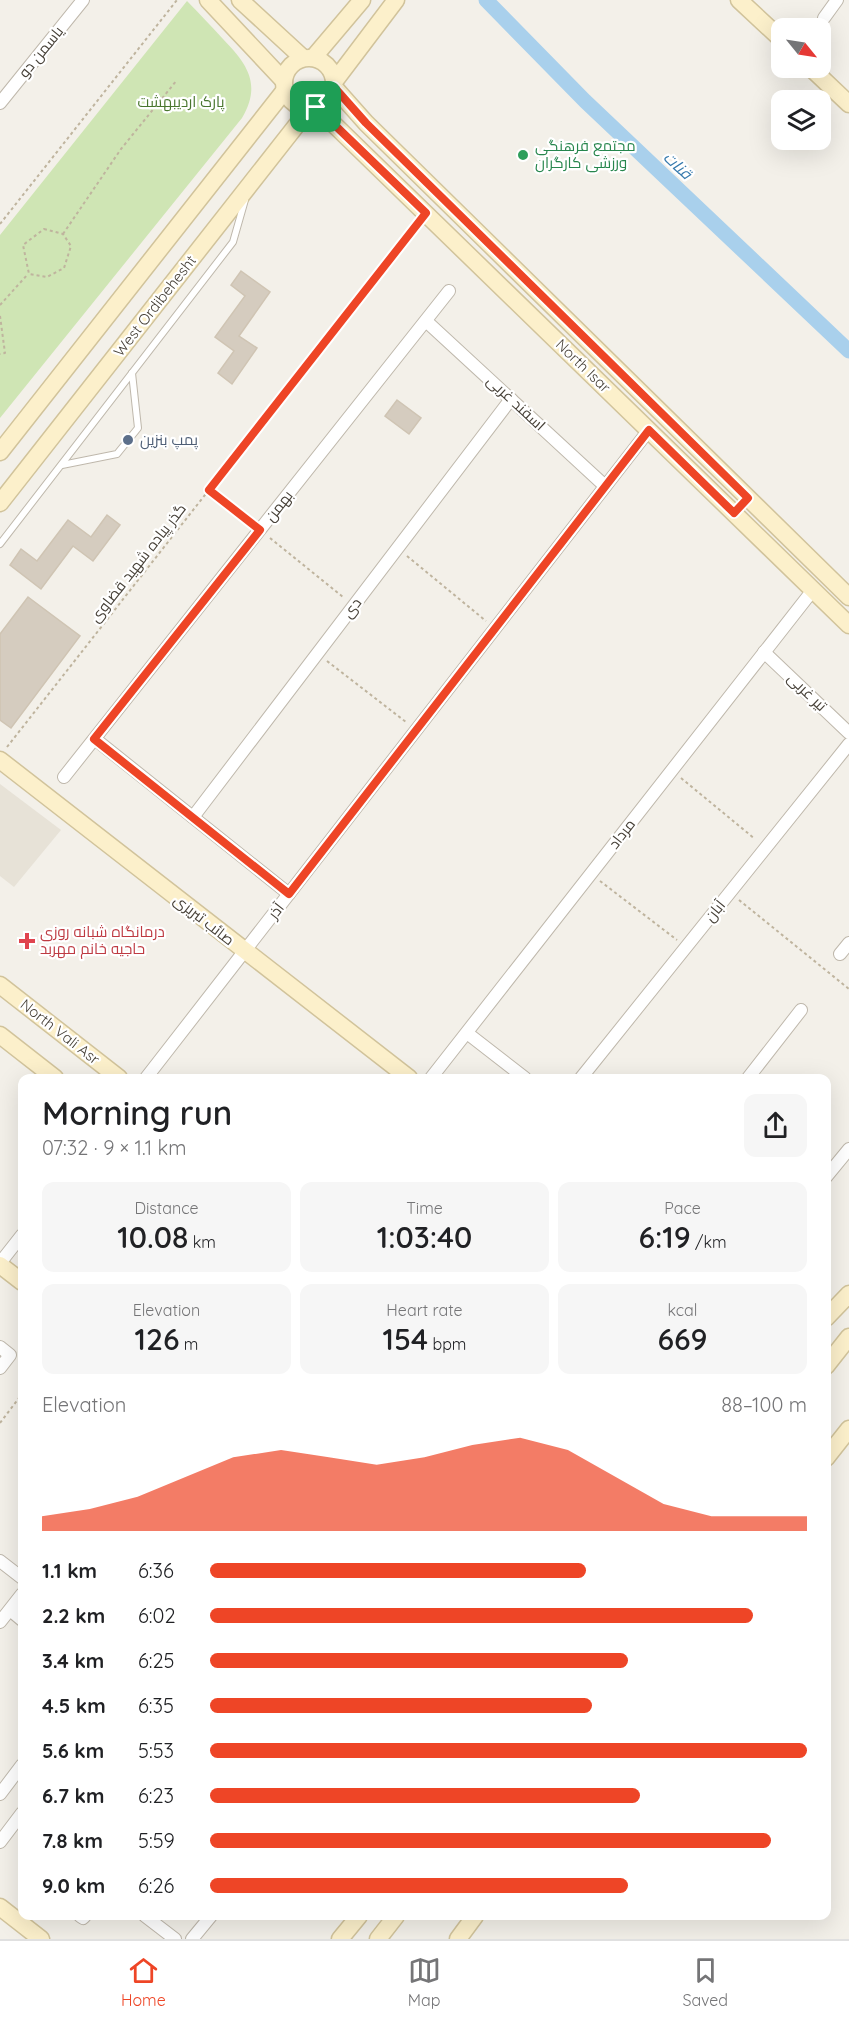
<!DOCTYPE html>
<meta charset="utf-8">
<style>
:root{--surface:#fff;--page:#f6f6f6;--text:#202124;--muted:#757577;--line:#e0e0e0;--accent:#ee4526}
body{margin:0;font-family:Quicksand,Cairo,sans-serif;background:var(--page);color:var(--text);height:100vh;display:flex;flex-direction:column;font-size:22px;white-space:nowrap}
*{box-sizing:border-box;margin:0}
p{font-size:20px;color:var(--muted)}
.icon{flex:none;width:33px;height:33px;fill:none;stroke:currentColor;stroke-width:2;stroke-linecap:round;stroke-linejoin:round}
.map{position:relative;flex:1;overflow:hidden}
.drawer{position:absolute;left:18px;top:1074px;width:813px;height:846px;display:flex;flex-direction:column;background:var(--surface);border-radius:12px;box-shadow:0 6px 24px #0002}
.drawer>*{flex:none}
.needle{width:39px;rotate:120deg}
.fabs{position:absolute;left:771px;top:18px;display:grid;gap:12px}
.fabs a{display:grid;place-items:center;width:60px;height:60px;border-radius:12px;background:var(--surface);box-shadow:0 6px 24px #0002;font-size:30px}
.pin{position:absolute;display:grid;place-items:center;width:51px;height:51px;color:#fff;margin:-26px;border-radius:12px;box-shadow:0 3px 9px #0006}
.round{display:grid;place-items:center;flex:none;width:63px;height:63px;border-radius:12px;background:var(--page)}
.head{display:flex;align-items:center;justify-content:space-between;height:102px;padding:0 24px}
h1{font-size:33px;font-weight:600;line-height:45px}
.metrics{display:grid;grid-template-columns:repeat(3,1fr);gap:9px;height:102px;padding:6px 24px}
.metrics div{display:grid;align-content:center;border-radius:12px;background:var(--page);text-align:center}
.metrics b{font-size:30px;font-weight:600}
.metrics small{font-size:16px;font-weight:400}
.metrics p{font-size:16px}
.chart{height:168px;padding:12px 24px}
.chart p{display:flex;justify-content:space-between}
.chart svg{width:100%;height:108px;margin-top:6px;fill:var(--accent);opacity:.7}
ul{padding:0 24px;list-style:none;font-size:20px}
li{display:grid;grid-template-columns:96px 72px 1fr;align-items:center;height:45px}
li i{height:15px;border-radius:8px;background:var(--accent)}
.tabs{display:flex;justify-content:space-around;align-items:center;height:84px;border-top:2px solid var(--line);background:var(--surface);font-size:16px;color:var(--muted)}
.tabs a{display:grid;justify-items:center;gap:3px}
.tabs .current{color:var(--accent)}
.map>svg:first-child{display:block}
.residential{fill:#e7e2d7}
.green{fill:#cfe5b4}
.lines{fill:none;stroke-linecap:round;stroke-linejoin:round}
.canal{stroke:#a9d0ec;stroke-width:15}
.building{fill:#d5ccbf;stroke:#cfc4b3;stroke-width:1.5}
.lane-casing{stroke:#bfb8ac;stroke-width:8}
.street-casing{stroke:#bfb8ac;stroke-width:14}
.secondary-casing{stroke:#d1c39b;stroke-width:19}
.path{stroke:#bfb49e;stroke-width:2;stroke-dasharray:3 3;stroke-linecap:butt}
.lane{stroke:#fff;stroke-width:6}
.street{stroke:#fff;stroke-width:12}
.secondary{stroke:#fcf0cb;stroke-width:16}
.route-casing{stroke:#fff;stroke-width:12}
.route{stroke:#ee4526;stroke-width:8}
.leisure-dot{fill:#2e9e5b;stroke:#fff;stroke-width:2}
.service-dot{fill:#5c6f8a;stroke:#fff;stroke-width:2}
.health-dot{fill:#e0444e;stroke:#fff;stroke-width:2}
.labels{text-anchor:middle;stroke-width:4.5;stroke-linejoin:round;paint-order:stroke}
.street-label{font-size:15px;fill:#474138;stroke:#fff}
.park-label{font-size:15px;fill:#49762e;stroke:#fff}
.leisure-label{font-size:15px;fill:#27864d;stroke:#fff;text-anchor:start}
.service-label{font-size:15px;fill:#4e5e75;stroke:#fff;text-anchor:start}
.health-label{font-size:15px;fill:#be3a42;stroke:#fff;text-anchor:start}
.water-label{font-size:16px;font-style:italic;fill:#367aad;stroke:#fff}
</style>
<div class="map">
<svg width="849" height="1939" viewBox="0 0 849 1939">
<rect width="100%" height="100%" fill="#f3f0e9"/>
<polygon class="residential" points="0,784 61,830 14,887 0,876"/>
<path class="green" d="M187 1C199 13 211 26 223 39 247 64 262 84 242 118L0 418V235Z"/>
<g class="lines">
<polyline class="canal" points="486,0 585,101 849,351"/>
</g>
<g class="building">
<polygon points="241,271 270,292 239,336 257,348 232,384 218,373 234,351 215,337 245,296 231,285"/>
<polygon points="397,400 421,418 409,434 385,416"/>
<polygon points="107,515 120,525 93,561 73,546 41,589 10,565 21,549 37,561 68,520 91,537"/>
<polygon points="28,597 80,636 11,728 0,720 0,634"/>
</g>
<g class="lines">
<defs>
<g id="lane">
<polyline points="62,465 117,454 138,428 132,373"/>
<polyline points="0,544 233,242 245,200"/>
</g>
<g id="street">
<polyline points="824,18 837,0"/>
<polyline points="0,103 83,0"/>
<polyline points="426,321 605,486"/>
<polyline points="764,652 849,733"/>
<polyline points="95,739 289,894"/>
<polyline points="64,777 449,291"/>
<polyline points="193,817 511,399"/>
<polyline points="840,954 849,943"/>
<polyline points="467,1033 525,1078"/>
<polyline points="146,1078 649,430"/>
<polyline points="431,1078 813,590"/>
<polyline points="581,1078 849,744"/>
<polyline points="748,1078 801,1010"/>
<polyline points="826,1177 849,1149"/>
<polyline points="0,1263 22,1235"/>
<polyline points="0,1347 10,1355 0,1368"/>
<polyline points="0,1561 22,1578"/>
<polyline points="10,1610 22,1620"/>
<polyline points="0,1622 22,1594"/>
<polyline points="0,1794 22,1765"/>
<polyline points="0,1842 22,1813"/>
<polyline points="80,1916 83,1918 85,1916"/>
<polyline points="145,1916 175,1939"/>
<polyline points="192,1939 211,1916"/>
</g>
<g id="secondary">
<polyline points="208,0 284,81"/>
<polyline points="240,0 303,58"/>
<polyline points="739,0 782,40"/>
<circle cx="309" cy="83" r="25"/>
<polyline points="313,58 362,0"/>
<polyline points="811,68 849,104"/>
<polyline points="334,82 396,0"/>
<polyline points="334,87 366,123 849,597"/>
<polyline points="316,107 849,625"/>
<polyline points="0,452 285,90"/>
<polyline points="0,503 310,108"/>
<polyline points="0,760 409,1078"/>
<polyline points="0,985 119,1078"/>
<polyline points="0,1035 55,1078"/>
<polyline points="0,1265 22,1282"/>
<polyline points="826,1318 849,1294"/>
<polyline points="826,1366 849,1337"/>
<polyline points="826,1458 849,1429"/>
<polyline points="0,1907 41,1939"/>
<polyline points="340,1939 359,1916"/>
<polyline points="378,1939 396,1916"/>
<polyline points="458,1939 475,1916"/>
</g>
</defs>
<use href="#lane" class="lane-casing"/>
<use href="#street" class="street-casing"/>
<use href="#secondary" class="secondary-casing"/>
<g class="path">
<polyline points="0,224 177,0"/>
<polygon points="44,229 63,234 71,246 64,268 47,277 29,274 23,245"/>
<polyline points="63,234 121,149 177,80"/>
<polyline points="0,305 28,274"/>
<polyline points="0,316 5,353 0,354"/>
<polyline points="209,490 249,522"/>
<polyline points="270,538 343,597"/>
<polyline points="407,556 486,621"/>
<polyline points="327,661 406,722"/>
<polyline points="7,747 417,225"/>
<polyline points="681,778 755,839"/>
<polyline points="600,881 677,940"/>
<polyline points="739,900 849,989"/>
<polyline points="0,1423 22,1394"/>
</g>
<use href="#lane" class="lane"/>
<use href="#street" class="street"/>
<use href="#secondary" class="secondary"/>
</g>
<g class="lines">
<defs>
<polygon id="route" points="334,87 366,123 748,498 734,513 649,430 289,894 94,739 260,530 209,490 426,213 316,107 328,100"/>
</defs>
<use href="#route" class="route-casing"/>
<use href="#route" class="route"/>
</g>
<circle class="leisure-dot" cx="523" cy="155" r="6"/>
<circle class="service-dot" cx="128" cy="440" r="6"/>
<path class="health-dot" d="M24 932h6v6h6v6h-6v6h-6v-6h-6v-6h6z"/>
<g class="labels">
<g class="street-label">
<text transform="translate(41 52) rotate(-51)" y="5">یاسمن دو</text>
<text transform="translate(155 306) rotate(-52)" y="5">West Ordibehesht</text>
<text transform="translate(583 366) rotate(44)" y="5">North Isar</text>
<text transform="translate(516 403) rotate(43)" y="5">اسفند غربی</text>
<text transform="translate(279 506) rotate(-52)" y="5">بهمن</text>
<text transform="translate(138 563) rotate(-52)" y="5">گذر پیاده شهید قضاوی</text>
<text transform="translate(352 608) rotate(-53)" y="5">دی</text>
<text transform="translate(807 692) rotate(44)" y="5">تیر غربی</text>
<text transform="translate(622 834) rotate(-52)" y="5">مرداد</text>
<text transform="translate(276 911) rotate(-52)" y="5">آذر</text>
<text transform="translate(715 911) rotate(-51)" y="5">آبان</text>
<text transform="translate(204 920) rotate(38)" y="5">صائب تبریزی</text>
<text transform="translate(60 1032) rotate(38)" y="5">North Vali Asr</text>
</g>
<g class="park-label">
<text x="181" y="107">پارک اردیبهشت</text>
</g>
<g class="leisure-label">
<text x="535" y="151">مجتمع فرهنگی<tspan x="535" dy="17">ورزشی کارگران</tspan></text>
</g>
<g class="service-label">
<text x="140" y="445">پمپ بنزین</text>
</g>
<g class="health-label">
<text x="40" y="937">درمانگاه شبانه‌ روزی<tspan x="40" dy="17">حاجیه‌ خانم مهربد</tspan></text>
</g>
<g class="water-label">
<text transform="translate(678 165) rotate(43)" y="6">قنات</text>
</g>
</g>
</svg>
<div class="fabs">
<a><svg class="needle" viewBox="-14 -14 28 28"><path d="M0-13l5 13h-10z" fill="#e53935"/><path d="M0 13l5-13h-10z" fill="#757577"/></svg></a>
<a><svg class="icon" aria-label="layers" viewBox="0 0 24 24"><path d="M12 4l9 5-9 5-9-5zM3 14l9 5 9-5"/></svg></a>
</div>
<div class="pin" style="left:316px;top:107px;background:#1e9e55"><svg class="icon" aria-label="arrive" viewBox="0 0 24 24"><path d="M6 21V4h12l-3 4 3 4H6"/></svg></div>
<section class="drawer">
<div class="head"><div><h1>Morning run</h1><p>07:32 · 9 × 1.1 km</p></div><a class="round"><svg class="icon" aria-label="share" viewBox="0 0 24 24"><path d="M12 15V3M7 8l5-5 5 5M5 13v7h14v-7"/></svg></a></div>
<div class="metrics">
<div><p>Distance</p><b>10.08<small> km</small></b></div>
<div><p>Time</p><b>1:03:40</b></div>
<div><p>Pace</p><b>6:19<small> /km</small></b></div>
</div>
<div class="metrics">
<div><p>Elevation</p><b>126<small> m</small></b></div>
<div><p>Heart rate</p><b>154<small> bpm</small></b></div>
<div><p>kcal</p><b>669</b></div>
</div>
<div class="chart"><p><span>Elevation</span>88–100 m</p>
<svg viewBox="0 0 160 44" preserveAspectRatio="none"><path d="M0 44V38L10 35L20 30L30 22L40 14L50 11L60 14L70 17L80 14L90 9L100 6L110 11L120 22L130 33L140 38L150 38L160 38V44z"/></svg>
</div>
<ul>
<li><b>1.1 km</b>6:36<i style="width:63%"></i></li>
<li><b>2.2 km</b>6:02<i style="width:91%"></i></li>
<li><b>3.4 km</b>6:25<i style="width:70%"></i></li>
<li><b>4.5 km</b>6:35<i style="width:64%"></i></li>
<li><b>5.6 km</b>5:53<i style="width:100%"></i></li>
<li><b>6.7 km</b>6:23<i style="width:72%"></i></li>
<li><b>7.8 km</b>5:59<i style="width:94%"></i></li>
<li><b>9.0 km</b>6:26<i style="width:70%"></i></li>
</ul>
</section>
</div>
<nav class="tabs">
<a class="current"><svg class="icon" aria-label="home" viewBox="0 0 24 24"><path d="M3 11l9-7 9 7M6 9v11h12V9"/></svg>Home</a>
<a><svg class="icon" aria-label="map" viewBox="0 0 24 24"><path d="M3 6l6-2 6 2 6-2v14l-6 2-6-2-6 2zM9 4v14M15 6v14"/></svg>Map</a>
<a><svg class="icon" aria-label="saved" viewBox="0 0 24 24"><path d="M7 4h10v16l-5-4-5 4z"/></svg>Saved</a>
</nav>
